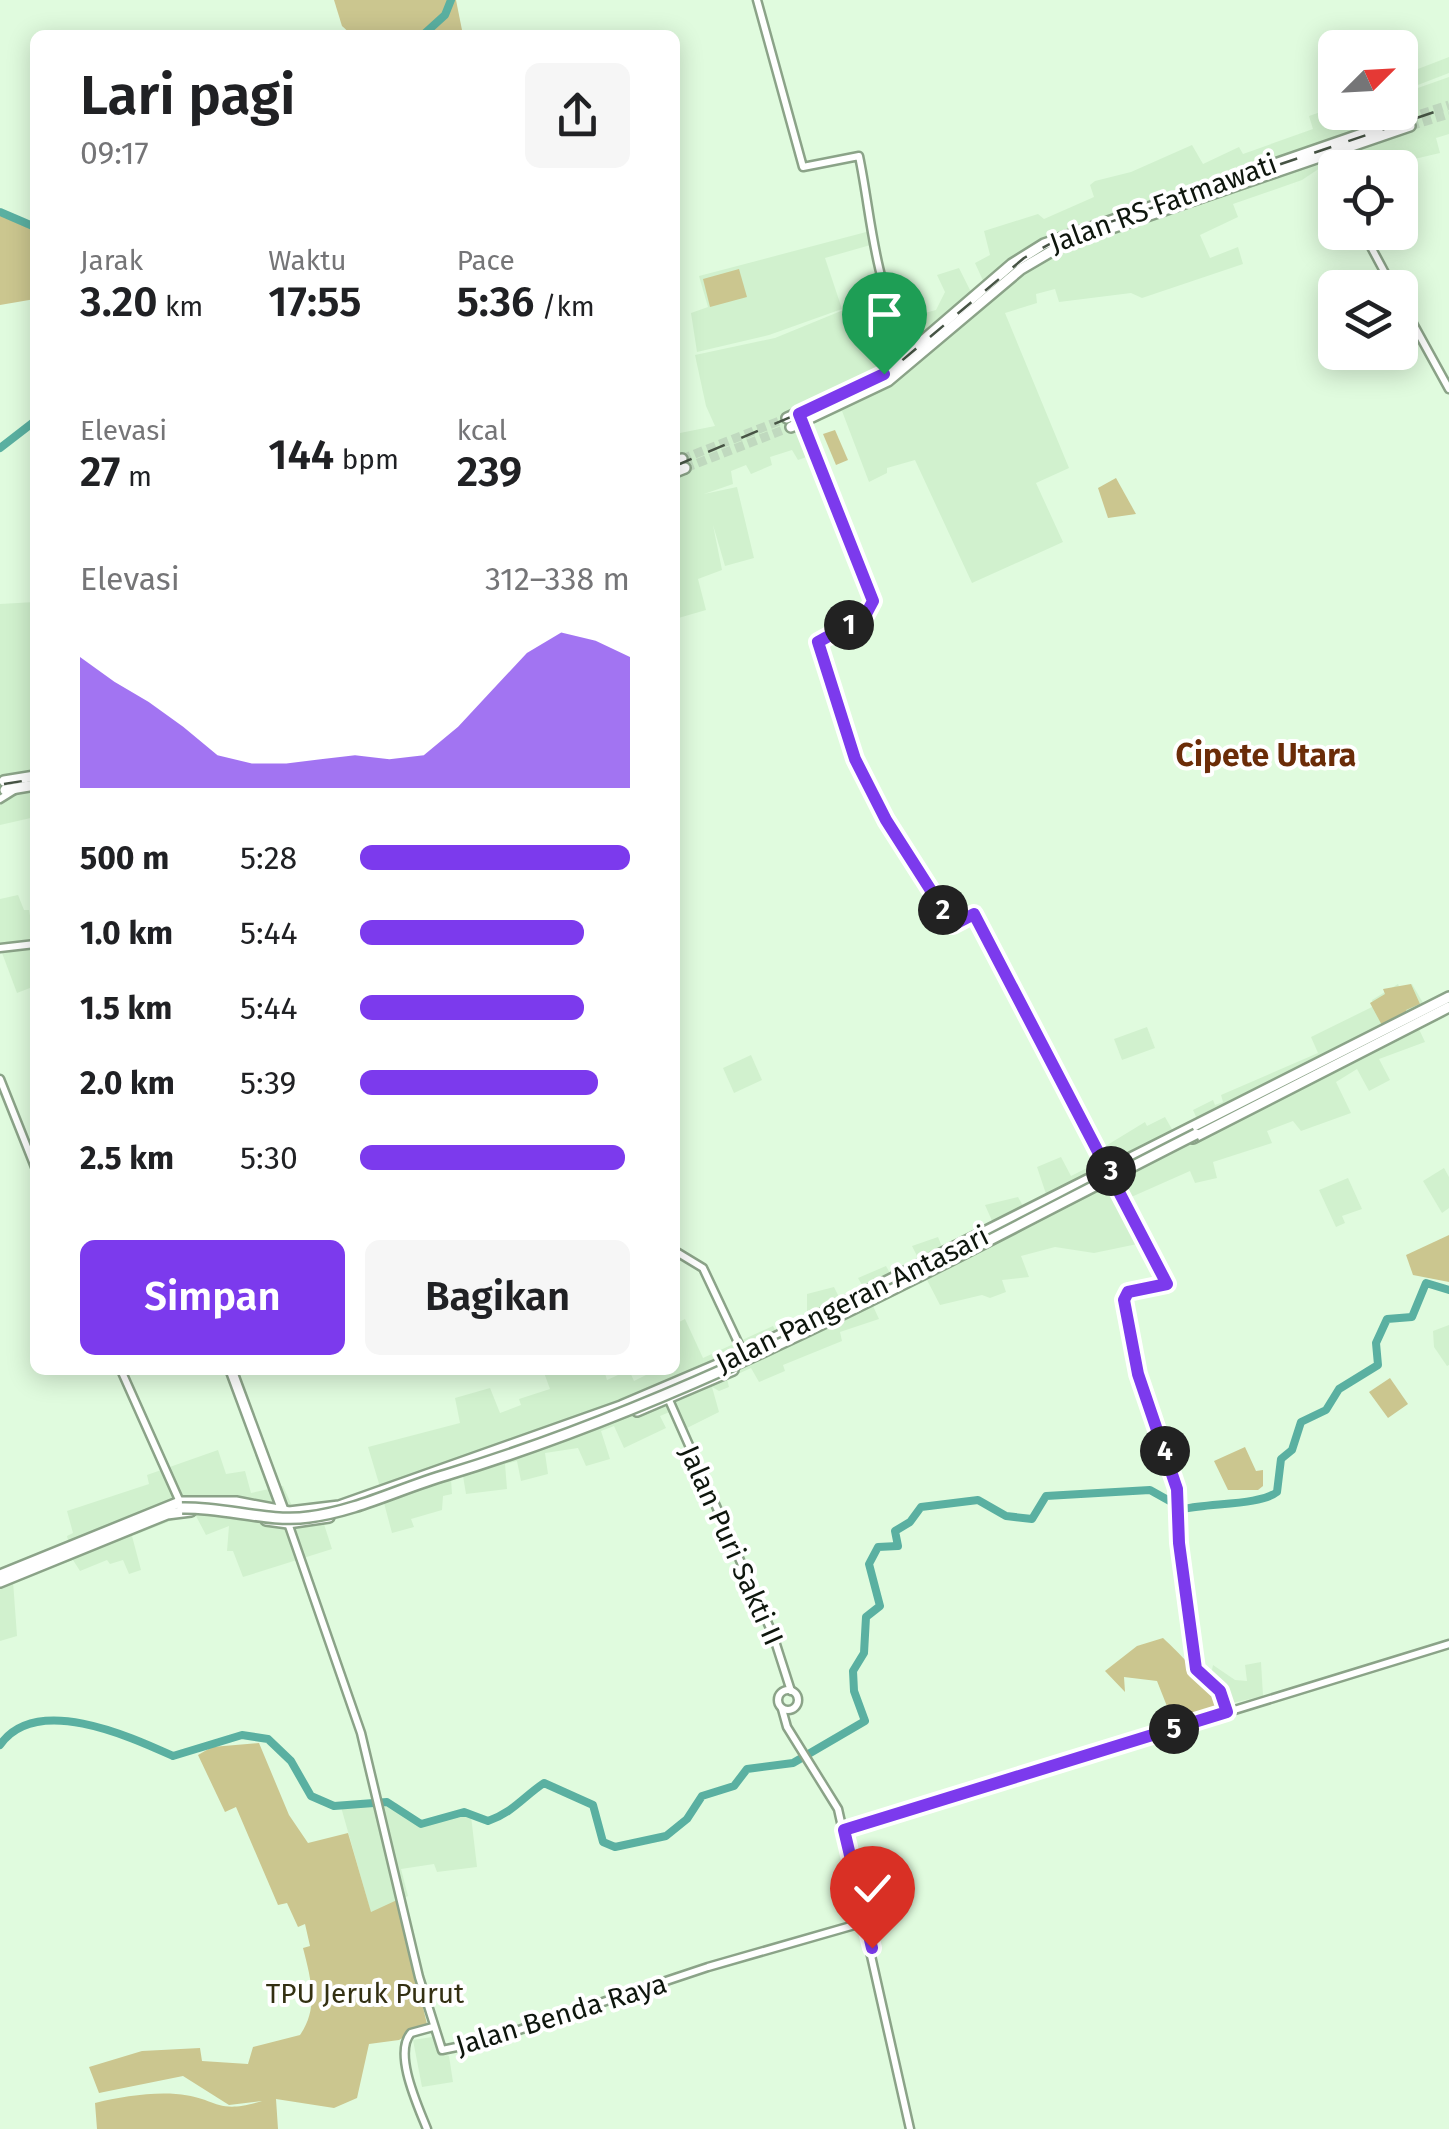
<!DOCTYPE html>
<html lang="id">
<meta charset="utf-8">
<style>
:root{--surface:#fff;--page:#f6f6f6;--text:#202124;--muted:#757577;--accent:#7c3aed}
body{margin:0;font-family:"Fira Sans",sans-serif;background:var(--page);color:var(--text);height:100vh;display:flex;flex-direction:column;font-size:38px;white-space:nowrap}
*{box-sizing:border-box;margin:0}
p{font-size:32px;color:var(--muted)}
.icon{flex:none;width:55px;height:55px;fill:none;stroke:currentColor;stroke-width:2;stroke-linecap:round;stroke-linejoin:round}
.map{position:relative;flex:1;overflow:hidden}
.sheet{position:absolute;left:30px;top:30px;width:650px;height:1345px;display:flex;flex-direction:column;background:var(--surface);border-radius:15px;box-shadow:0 5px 25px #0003}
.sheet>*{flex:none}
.needle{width:65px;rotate:66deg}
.buttons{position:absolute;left:1318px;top:30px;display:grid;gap:20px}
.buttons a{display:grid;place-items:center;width:100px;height:100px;border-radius:15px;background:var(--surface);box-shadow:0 5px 25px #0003;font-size:50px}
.pin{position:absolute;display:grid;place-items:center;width:85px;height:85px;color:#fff;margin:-102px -42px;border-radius:50% 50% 50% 0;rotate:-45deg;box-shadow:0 0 10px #0007}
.pin .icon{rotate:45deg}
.km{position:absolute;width:50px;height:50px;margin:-25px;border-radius:50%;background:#222;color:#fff;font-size:28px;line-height:50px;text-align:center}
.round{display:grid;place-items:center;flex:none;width:105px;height:105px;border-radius:15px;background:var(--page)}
.overview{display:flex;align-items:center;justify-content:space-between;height:170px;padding:0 50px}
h1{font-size:55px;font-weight:600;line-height:75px}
.figures{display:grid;grid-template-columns:repeat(3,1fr);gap:15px;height:170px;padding:10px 50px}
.figures div{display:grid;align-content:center}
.figures b{font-size:42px;font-weight:600}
.figures small{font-size:28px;font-weight:400}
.figures p{font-size:28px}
.chart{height:280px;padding:20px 50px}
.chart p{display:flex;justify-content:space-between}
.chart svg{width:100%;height:180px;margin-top:10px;fill:var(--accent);opacity:.7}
.cta{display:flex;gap:20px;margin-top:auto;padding:20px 50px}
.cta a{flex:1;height:115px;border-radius:15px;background:var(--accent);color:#fff;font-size:40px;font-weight:600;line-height:115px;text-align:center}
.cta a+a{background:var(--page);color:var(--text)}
ul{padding:0 50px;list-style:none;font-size:32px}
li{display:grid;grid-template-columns:160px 120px 1fr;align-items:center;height:75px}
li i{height:25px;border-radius:12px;background:var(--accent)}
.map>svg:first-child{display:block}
.built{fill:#d1f1ce}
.green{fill:#cbc68f}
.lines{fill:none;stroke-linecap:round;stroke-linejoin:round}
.river{stroke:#5ab0a1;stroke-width:8}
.major-tunnel{stroke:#c0d9bf;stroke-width:9;stroke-dasharray:9 4.5;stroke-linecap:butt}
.minor-casing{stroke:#8ba388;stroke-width:11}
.major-casing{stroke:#8ba388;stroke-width:14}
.minor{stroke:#fff;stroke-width:6}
.major{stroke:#fff;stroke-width:9}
.rail{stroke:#475445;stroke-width:2.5;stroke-dasharray:18 18;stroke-linecap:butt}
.major-bridge-casing{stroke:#8ba388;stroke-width:14;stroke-linecap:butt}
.major-bridge{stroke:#fff;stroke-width:9}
.route-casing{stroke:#fff;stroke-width:20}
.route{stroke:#7c3aed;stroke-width:12}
.labels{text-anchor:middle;stroke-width:8;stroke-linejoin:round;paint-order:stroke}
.street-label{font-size:28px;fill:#0e160d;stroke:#fff}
.park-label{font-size:28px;fill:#333012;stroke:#fff}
.quarter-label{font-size:32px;font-weight:bold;fill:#6b2c08;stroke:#fff}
</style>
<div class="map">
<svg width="1449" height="2129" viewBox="0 0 1449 2129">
<rect width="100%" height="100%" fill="#e0fbde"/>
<g class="built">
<polygon points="1449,57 1449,73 1410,88 1405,74"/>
<polygon points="1449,77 1449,134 1436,138 1440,153 1410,160 1417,193 1400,199 1400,168 1335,168 1335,178 1326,164 1302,180 1233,204 1238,217 1200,235 1210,258 1238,247 1243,264 1142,298 1131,293 1059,302 1055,289 1036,294 1037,303 1005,313 1069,468 1036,483 1063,542 972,583 915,460 887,468 887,473 869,482 842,411 810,425 818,453 798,460 792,450 770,457 772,465 751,474 746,465 731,471 733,484 704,494 737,487 754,558 725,566 713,525 722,570 698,579 706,610 675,619 675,434 715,426 706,406 695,355 775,338 841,311 889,303 887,288 909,282 921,314 936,310 945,292 937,275 959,268 972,294 985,285 975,263 990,255 984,231 1038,214 1044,219 1094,197 1090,185 1095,181 1131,172 1192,145 1203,164 1239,147 1243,154 1313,129 1309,116 1335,107 1335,112 1400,112 1400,104 1418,96 1415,89"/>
<polygon points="870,231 874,244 825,258 842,309 769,335 697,352 691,313 708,307 699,276"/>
<polygon points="35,602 35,817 0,825 0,604"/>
<polygon points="18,895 24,910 29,910 34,939 0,943 0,899"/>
<polygon points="35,945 35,986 17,993 2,953"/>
<polygon points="1398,984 1400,989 1412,984 1433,1020 1418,1027 1425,1042 1379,1059 1390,1080 1369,1091 1357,1069 1336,1082 1351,1113 1301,1131 1293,1121 1267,1131 1272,1143 1213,1162 1217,1178 1195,1183 1190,1171 1129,1198 1147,1242 1094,1253 1055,1247 1021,1256 1029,1277 1002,1280 1006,1292 990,1298 982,1295 940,1305 927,1280 873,1306 879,1319 840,1332 842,1341 783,1365 785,1371 759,1382 751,1368 727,1379 729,1387 719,1391 712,1387 719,1412 683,1430 672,1411 660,1416 666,1428 624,1448 614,1426 601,1431 610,1459 586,1466 578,1448 545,1453 548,1474 521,1481 517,1461 505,1464 507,1489 466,1494 463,1476 451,1479 452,1494 443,1496 442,1510 411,1519 414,1527 392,1533 384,1503 323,1521 332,1549 243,1577 233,1551 227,1551 229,1526 206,1535 196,1516 178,1518 132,1536 141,1570 129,1574 123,1560 110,1564 107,1560 80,1571 73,1560 13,1581 17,1636 0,1641 0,1571 69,1545 67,1536 73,1533 67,1511 149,1484 147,1475 218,1450 226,1474 245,1471 251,1493 283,1486 293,1508 312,1509 380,1487 368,1447 460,1423 455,1398 490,1388 500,1413 521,1405 519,1399 550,1389 543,1370 604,1370 607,1380 629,1370 634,1381 656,1370 675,1370 675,1324 685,1319 703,1358 773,1326 777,1333 807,1319 807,1294 834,1287 842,1303 866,1292 858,1278 886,1266 892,1277 920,1262 912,1246 938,1237 943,1249 993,1223 985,1205 1018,1197 1023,1206 1047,1197 1037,1167 1061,1157 1071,1176 1109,1157 1104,1147 1145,1122 1147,1126 1165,1117 1173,1131 1197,1119 1193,1110 1213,1100 1215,1105 1223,1102 1221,1095 1318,1053 1311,1037 1374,1006 1372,1000"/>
<polygon points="1147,1027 1155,1048 1122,1060 1114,1039"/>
<polygon points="751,1055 762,1080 734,1093 723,1068"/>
<polygon points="1444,1168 1449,1177 1449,1208 1442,1213 1423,1181"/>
<polygon points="1348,1178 1362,1209 1342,1216 1345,1223 1336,1227 1319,1190"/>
<polygon points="1449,1325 1449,1365 1447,1366 1434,1347 1433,1331"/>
<polygon points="1261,1662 1263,1696 1228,1704 1210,1680 1213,1665 1235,1680 1247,1681 1245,1665"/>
<polygon points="396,1803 419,1821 471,1816 477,1867 437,1872 434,1864 401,1869 408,1896 371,1913 341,1807"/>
<polygon points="432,2037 439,2052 449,2056 453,2082 422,2087 413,2040"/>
</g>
<g class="green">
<polygon points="334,0 456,0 463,35 352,35 342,26"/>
<polygon points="0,212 35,227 35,299 0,305"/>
<polygon points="739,269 747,297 710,307 703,279"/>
<polygon points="835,430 848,460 836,465 823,434"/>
<polygon points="1116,478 1136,514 1108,518 1098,488"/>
<polygon points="1411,984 1420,1004 1406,1010 1408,1017 1384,1029 1370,1003 1385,994 1383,989"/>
<polygon points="1449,1235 1449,1282 1413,1275 1406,1255"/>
<polygon points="1390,1378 1408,1404 1388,1418 1369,1392"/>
<polygon points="1245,1447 1256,1471 1263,1470 1263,1486 1258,1490 1228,1490 1214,1461"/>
<path d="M1163 1638C1178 1652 1218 1692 1222 1708L1174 1724 1157 1681 1124 1677 1125 1692 1105 1671 1137 1646Z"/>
<path d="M259 1743 289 1815 308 1843 348 1833 371 1912 397 1900 427 2024 399 2040 369 2044 357 2098 334 2108 276 2099 278 2129H97L95 2103C120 2097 150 2092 176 2094 218 2097 214 2116 262 2101L229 2105 183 2076 99 2093 89 2067 142 2051 200 2048 202 2061 248 2064 253 2047 300 2035C319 2008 311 1979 303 1948L310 1946 305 1924 298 1927 287 1903 278 1905 236 1807 225 1812 198 1755 212 1747Z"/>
</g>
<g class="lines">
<g class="river">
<polyline points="423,35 445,15 451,0"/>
<polyline points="0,212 35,227"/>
<polyline points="0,448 35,421"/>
<path d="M0 1745C36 1693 131 1737 173 1756L242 1735 268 1739 291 1761 311 1796 334 1806 387 1802 421 1824 464 1812 488 1821C512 1813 523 1797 544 1783L593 1805 603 1842 615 1847 666 1836 687 1819 702 1796 734 1786 747 1769 793 1763 865 1721 854 1691 853 1671 864 1653 866 1617 880 1606 869 1564 878 1547 898 1546 895 1531 910 1522 921 1507 978 1500 1006 1516 1032 1519 1046 1496 1150 1490 1184 1509C1210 1503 1261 1505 1277 1492L1281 1459 1292 1450 1301 1422 1326 1410 1339 1389 1378 1365 1376 1343 1387 1319 1412 1317 1426 1283 1449 1290"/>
</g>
<g class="major-tunnel">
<polyline points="1408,118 1449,105"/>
<polyline points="1410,126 1449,114"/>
<polyline points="682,459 787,418"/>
<polyline points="685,468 791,427"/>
</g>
<defs>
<g id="minor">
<path d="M757 0 803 167 859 156C873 223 873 292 914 348"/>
<polyline points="1320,156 1335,183"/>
<polyline points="1363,232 1393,288"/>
<polyline points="1400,300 1449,389"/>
<polyline points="801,419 873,601 865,616 818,642 855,759 886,819 953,925 974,914 1167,1284 1128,1293 1124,1300 1139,1374 1177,1489 1179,1543 1196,1669 1220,1691 1227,1712"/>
<polyline points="0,799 16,789"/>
<polyline points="0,948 35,944"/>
<polyline points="0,1079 35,1167"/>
<polyline points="675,1251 703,1268 744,1355"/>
<polyline points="121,1370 180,1502"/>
<polyline points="669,1400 773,1635 791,1691"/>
<polyline points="288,1523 361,1733 419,1977 442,2050 486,2041 708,1967 865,1922"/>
<circle cx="788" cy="1700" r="10"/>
<polyline points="782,1709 787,1727 838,1809 910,2129"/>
<polyline points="844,1830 1449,1644"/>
<path d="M427 2129C418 2106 393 2053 411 2033L433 2027"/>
</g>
<g id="major">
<polyline points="787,418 884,374 1012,264 1044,244 1408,118"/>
<polyline points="791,427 888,381 1021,269 1062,245 1410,126"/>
<polyline points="675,462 682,459"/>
<polyline points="675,472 685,468"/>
<polyline points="4,781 35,776"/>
<polyline points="5,790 35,785"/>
<polyline points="1193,1138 1449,1007"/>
<polyline points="231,1370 284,1513"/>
<polyline points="637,1411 733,1370"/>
<polyline points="266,1520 288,1523 329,1517"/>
<polyline points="0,1575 180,1502 236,1502 289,1512 339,1506 621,1406 743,1354 1449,997"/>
<polyline points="0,1582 167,1514 191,1511"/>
</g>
</defs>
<use href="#minor" class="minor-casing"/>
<use href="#major" class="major-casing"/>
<use href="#minor" class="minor"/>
<use href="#major" class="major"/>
<g class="rail">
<polyline points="675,466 880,379 1024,258 1057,240 1449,107"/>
<polyline points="4,784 35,779"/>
</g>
<defs>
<path id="major-bridge" d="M182 1508C225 1507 270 1523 309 1517 357 1511 401 1488 446 1475 710 1395 951 1258 1196 1134"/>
</defs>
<use href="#major-bridge" class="major-bridge-casing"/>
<use href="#major-bridge" class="major-bridge"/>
</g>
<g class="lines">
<defs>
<polyline id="route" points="872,1948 844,1830 1227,1712 1220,1691 1196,1669 1179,1543 1177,1489 1138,1374 1124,1300 1128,1292 1167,1284 974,914 953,925 886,820 855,759 818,642 865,616 873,601 799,414 884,374"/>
</defs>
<use href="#route" class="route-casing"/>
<use href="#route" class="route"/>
</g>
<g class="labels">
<g class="street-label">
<text transform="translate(1163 203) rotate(-20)" y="10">Jalan RS Fatmawati</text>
<text transform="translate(852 1299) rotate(-26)" y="10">Jalan Pangeran Antasari</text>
<text transform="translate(732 1545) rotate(66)" y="10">Jalan Puri Sakti II</text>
<text transform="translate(561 2014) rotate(-17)" y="10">Jalan Benda Raya</text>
</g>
<g class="park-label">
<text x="365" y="2003">TPU Jeruk Purut</text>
</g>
<g class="quarter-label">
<text x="1266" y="766">Cipete Utara</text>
</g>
</g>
</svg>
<div class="buttons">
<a><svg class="needle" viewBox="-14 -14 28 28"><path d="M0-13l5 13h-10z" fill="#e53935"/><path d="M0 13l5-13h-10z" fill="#757577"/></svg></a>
<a><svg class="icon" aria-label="locate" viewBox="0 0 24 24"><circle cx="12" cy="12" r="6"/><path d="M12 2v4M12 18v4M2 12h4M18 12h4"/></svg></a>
<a><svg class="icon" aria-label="layers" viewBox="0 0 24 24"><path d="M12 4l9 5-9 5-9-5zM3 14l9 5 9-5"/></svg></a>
</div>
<div class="pin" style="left:884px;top:374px;background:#1e9e55"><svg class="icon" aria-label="arrive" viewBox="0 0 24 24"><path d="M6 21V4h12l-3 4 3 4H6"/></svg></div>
<div class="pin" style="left:872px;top:1948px;background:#d93025"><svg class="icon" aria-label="check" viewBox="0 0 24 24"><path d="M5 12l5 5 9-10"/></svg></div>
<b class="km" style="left:849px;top:625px">1</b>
<b class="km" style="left:943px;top:910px">2</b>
<b class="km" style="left:1111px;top:1171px">3</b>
<b class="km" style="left:1165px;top:1451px">4</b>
<b class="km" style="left:1174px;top:1729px">5</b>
<section class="sheet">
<div class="overview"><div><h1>Lari pagi</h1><p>09:17</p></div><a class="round"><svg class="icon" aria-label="share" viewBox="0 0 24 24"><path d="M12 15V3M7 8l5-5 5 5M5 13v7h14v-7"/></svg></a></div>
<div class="figures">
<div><p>Jarak</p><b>3.20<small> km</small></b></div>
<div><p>Waktu</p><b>17:55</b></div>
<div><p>Pace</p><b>5:36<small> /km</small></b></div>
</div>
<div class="figures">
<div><p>Elevasi</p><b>27<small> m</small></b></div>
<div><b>144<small> bpm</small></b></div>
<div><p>kcal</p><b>239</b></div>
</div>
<div class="chart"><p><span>Elevasi</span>312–338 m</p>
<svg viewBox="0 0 160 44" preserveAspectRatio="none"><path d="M0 44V12L10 18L20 23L30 29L40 36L50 38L60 38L70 37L80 36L90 37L100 36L110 29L120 20L130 11L140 6L150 8L160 12V44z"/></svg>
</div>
<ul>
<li><b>500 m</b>5:28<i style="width:100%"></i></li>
<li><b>1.0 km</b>5:44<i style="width:83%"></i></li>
<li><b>1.5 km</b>5:44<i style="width:83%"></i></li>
<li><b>2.0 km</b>5:39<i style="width:88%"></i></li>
<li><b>2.5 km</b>5:30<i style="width:98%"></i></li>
</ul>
<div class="cta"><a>Simpan</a><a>Bagikan</a></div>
</section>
</div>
